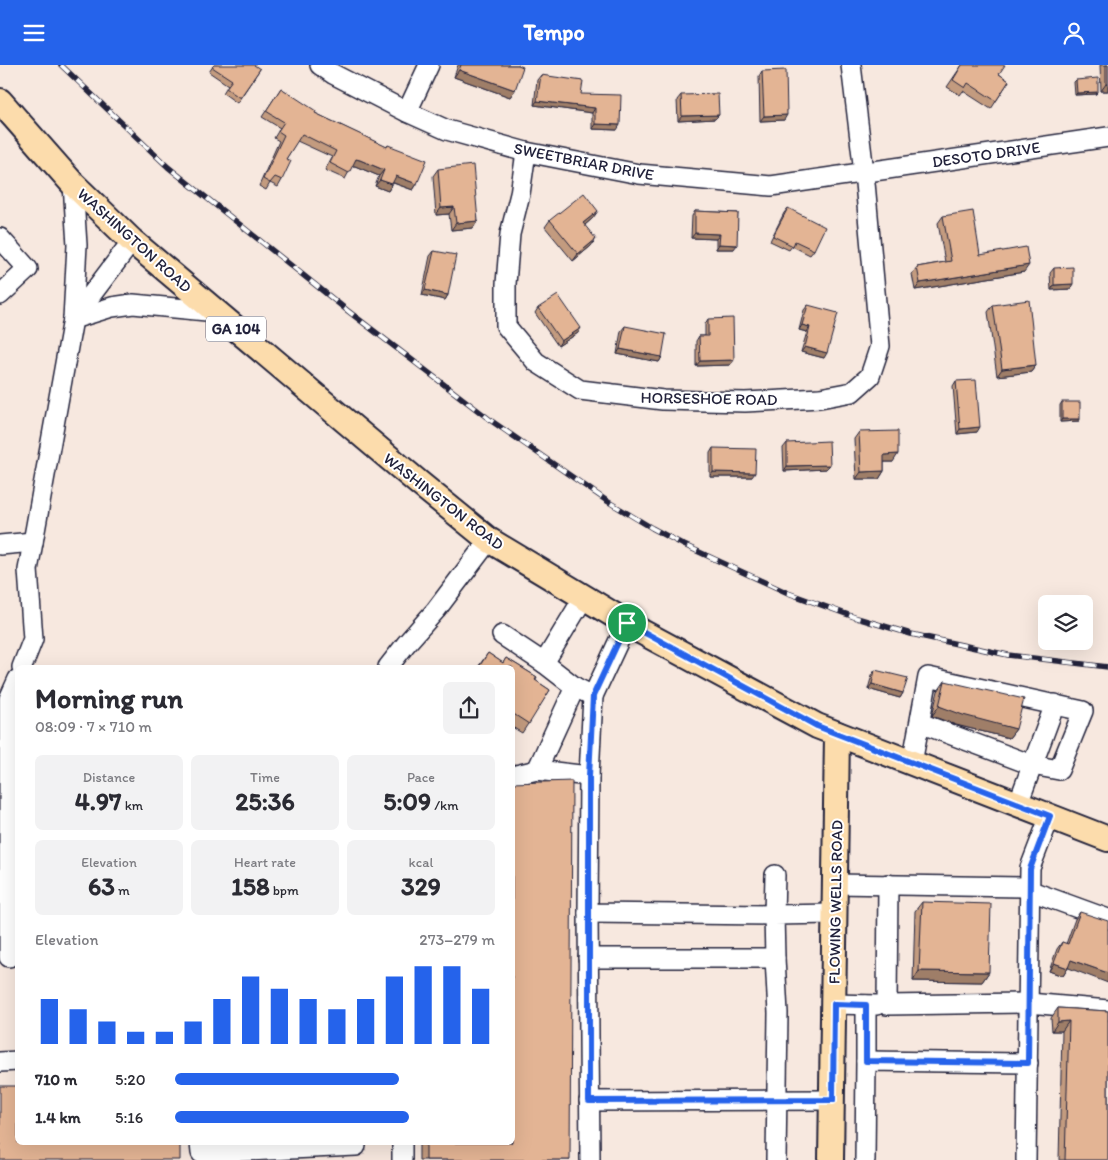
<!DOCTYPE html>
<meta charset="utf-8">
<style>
:root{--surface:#fff;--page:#f2f2f3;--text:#2b2b33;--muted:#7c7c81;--accent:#2563eb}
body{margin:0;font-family:Itim,sans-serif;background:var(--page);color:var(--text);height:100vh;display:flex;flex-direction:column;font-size:19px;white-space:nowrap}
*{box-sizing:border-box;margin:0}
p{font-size:16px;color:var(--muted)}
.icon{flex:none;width:28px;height:28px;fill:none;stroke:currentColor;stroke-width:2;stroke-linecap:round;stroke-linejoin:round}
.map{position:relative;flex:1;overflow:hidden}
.drawer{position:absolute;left:15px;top:600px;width:500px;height:480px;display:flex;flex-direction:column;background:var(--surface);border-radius:8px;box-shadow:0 5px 20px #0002}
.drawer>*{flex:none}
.fabs{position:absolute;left:1038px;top:530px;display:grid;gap:10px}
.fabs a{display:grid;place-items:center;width:55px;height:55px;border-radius:8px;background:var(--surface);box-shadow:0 5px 20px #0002;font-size:25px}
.pin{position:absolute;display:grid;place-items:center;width:42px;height:42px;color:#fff;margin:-21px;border:2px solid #fff;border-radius:50%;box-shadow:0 1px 5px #0007}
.round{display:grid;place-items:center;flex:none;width:52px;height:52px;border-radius:8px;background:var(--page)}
.head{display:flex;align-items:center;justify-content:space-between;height:85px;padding:0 20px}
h1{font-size:28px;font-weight:700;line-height:38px}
.stats{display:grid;grid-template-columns:repeat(3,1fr);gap:8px;height:85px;padding:5px 20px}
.stats div{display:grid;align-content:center;border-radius:8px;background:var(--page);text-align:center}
.stats b{font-size:25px;font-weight:700}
.stats small{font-size:14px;font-weight:400}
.stats p{font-size:14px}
.chart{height:140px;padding:10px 20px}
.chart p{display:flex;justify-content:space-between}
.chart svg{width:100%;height:90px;margin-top:5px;stroke:var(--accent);stroke-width:6}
ul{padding:0 20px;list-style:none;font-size:16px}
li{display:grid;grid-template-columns:80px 60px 1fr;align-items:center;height:38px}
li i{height:12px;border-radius:6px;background:var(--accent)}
header{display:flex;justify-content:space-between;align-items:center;height:65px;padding:0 20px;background:var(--accent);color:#fff;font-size:22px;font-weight:700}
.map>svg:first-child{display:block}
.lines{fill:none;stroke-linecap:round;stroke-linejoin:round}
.minor-casing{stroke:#22223b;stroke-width:22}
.major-casing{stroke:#22223b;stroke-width:28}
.minor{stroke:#fff;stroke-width:19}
.major{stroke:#fcdcac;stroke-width:24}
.rail-casing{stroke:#22223b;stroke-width:5.5}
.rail{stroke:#fff;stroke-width:4;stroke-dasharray:11;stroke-linecap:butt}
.wall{fill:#c39b7f;stroke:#22223b}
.shaded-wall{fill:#9f7e68;stroke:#22223b}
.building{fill:#e3b494;stroke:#22223b}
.route-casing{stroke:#fff;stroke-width:10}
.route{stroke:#2563eb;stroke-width:6}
.labels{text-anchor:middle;stroke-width:4;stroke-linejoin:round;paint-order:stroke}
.shield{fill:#fff;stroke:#646476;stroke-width:1}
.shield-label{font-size:15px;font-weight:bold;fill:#22223b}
.street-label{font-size:16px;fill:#22223b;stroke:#fff}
</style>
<header><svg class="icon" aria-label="menu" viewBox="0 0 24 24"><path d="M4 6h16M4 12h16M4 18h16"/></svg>Tempo<svg class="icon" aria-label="person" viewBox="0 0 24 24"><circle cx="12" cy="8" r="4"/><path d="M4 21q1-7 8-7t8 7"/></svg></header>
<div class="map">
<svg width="1108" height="1095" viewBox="0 0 1108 1095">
<rect width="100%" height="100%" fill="#f7e8df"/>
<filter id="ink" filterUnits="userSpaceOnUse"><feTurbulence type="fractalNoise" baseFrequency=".02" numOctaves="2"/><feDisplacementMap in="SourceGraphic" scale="10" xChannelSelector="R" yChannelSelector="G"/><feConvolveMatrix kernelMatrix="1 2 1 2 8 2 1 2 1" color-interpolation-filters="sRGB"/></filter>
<g filter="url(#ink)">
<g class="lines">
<defs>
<g id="minor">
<polyline points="320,0 333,9 407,47 447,65 526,87 639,109 771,121 1108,72"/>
<polyline points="407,47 429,0"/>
<polyline points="526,87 520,129 510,169 506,219 506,261 536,297 580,325 663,335 745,337 820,333 852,327 870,311 880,281 864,107 851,0"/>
<polyline points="0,173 28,204 0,230"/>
<polyline points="73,254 112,242 133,239 217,247"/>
<polyline points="73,254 132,176"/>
<polyline points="0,480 33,477"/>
<polyline points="502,570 544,598 584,532"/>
<polyline points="544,598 575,622 593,631 627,558"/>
<polyline points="22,602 33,574 28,505 73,254 77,180 73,119"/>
<polyline points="388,602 406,579 436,545 489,475"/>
<polyline points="593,631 589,711 588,848 774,850 775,810"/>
<polyline points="912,698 928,612 1083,646 1059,705 1032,700 920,658"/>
<polyline points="537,705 575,622"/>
<polyline points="512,711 537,705 589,711"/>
<polyline points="1018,739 1055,639"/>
<polyline points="835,819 1022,822 1031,826 1108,854"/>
<polyline points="888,819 887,940 1029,938 1108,945"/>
<polyline points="588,848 590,1095"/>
<polyline points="9,892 9,634 18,614"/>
<polyline points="588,893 775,893 774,850 834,849"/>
<polyline points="775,893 778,948 776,1095"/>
<polyline points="834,939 877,940"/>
<polyline points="866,940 866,996"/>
<polyline points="0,997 18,996"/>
<polyline points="589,1036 833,1035"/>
<polyline points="200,1078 201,1088 356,1081"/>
<polyline points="402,1078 402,1095"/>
<polyline points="865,1095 866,996 1028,998"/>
<polyline points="1026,1095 1030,803 1050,751"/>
</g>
<g id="major">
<polyline points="0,36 73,119 132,176 419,418 489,475 642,567 817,661 1108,774"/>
<polyline points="831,1095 837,669"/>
</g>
</defs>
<use href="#minor" class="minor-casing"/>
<use href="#major" class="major-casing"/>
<use href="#minor" class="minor"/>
<use href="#major" class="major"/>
<defs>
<polyline id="rail" points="61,0 168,102 348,246 493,357 607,436 652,463 684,480 788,528 857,553 911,569 1008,590 1108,602"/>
</defs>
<use href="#rail" class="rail-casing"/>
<use href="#rail" class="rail"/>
</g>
<g class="wall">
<polygon points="214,0 260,4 237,38 223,28 228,20 209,7"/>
<polygon points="458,0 518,0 515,25 510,32 454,12"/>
<polygon points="962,0 999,9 1009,16 991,44 963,26 960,30 947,22"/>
<polygon points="1100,0 1108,0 1108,26 1101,26"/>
<polygon points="762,6 784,55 760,56 759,11"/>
<polygon points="541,10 581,29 617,65 592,64 592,48 534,40 537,15"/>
<polygon points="1076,15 1098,27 1096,29 1075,30 1074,17"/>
<polygon points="281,23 315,48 386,82 388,80 417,119 413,125 393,118 388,126 375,121 379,111 355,101 352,101 345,114 325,105 332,92 297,76 286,94 282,115 278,122 270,118 266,125 259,121 279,76 274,73 280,63 262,52"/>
<polygon points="681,30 715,54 678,56 677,35"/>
<polygon points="438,104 473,163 451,165 449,149 436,150 433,111"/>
<polygon points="788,143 814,185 810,190 792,181 789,185 770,176 784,148"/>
<polygon points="695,146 738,148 734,184 716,184 716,174 691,173 692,151"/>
<polygon points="943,151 980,190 1024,207 915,225 912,209 917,202 945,197 938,158"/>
<polygon points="593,153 585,160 591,181 573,196 545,162 550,155"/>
<polygon points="434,186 448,230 445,235 422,230 430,191"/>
<polygon points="1054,203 1070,224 1051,225 1050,208"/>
<polygon points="808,240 824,293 801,287 807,267 799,265 804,245"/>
<polygon points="993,240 1036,300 1031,307 997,311 988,247"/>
<polygon points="538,243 578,268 558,281 535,248"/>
<polygon points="708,254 734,295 730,300 696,301 696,276 699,271 705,271 705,259"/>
<polygon points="625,261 662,292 659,297 617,289 621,266"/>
<polygon points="956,316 977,367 957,369 953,321"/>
<polygon points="1062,337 1079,356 1060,357 1060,340"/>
<polygon points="859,367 893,397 884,397 884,406 879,414 856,414 854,374"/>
<polygon points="787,378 830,400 826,404 784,406 783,383"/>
<polygon points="713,383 752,412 710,412 710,388"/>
<polygon points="488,588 503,598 506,593 537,612 535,615 550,625 522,668 512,662 512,602 478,602"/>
<polygon points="875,605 903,628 900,633 868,624 872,610"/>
<polygon points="945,616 1016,664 1009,673 956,660 932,651 938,626"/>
<polygon points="922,837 989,907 982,917 913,916 915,846"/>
<polygon points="1080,847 1068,903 1063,911 1049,906 1057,884 1062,877 1066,879 1075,854"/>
<polygon points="1058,943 1108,946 1108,1095 1059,1095 1062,966 1052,966 1051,953"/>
<polygon points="419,1078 512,1078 570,1095 419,1095"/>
</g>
<g class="shaded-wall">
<polygon points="459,5 515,25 510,32 454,12"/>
<polygon points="1106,19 1108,19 1108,26 1101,26"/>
<polygon points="1098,27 1096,29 1075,30 1077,28"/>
<polygon points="537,36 595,43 592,48 534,40"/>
<polygon points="719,50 715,54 678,56 682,51"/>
<polygon points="787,50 784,55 760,56 764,51"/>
<polygon points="595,59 620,60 617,65 592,64"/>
<polygon points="356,94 360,95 384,105 379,111 355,101 351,101"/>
<polygon points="396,111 417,119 413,125 391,117"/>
<polygon points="380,115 392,119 388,126 375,121"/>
<polygon points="454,142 449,149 436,150 441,143"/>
<polygon points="598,146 593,153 578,166 583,158"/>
<polygon points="478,156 473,163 451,165 456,158"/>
<polygon points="695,168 720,169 716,174 691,173"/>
<polygon points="596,174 591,181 573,196 578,189"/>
<polygon points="719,179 737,180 734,184 716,184"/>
<polygon points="1029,200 1024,207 915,225 920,218"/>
<polygon points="1073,219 1070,224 1051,225 1054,220"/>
<polygon points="425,225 448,230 445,235 422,230"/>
<polygon points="802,260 810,262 807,267 799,265"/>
<polygon points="581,263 578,268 558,281 561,276"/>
<polygon points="805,282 827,288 824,293 801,287"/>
<polygon points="620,284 662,292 659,297 617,289"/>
<polygon points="734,295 730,300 696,301 700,296"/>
<polygon points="1036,300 1031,307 997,311 1002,304"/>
<polygon points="1062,354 1080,354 1079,356 1060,357"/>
<polygon points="980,362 977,367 957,369 960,364"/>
<polygon points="898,389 893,397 879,397 884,390"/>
<polygon points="830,400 826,404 784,406 787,401"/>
<polygon points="884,406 879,414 856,414 861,407"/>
<polygon points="713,407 755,408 752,412 710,412"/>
<polygon points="872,619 903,628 900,633 868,624"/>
<polygon points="939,641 1016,664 1009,673 956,660 932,651"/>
<polygon points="1071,895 1108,908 1108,918 1066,902"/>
<polygon points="1054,898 1068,903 1063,911 1049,906"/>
<polygon points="919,906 989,907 982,917 913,916"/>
<polygon points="1069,956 1062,966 1052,966 1058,957"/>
</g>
<g class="building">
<polygon points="214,0 254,0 260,4 240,33 226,23 232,15 212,2"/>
<polygon points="461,0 518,0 523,2 515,25 459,5"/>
<polygon points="962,0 1005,0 999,9 1009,16 996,36 968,18 965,23 953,15"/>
<rect x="1106" y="0" width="2" height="19"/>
<polygon points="786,5 787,50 764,51 762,6"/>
<polygon points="541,10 583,16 581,29 621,30 620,60 595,59 595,43 537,36"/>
<polygon points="1098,13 1098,27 1077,28 1076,15"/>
<polygon points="281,23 316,46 315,48 387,82 388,80 427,95 417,119 396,111 392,119 380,115 384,105 360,95 356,94 349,108 330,98 336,86 302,69 286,94 291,96 282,115 275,112 270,118 263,114 284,70 278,66 284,57 266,46"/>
<polygon points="718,29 719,50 682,51 681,30"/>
<polygon points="473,100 478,156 456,158 454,142 441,143 438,104"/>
<polygon points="584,128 598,146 583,158 596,174 578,189 550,155"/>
<polygon points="788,143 825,162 814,185 795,176 793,181 773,171"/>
<polygon points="695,146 738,148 737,180 719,179 720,169 695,168"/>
<polygon points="973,146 980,190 1026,182 1029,200 920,218 917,202 951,196 943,151"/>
<polygon points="434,186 456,190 448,230 425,225"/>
<polygon points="1073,202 1073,219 1054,220 1054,203"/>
<polygon points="558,230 581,263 561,276 538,243"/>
<polygon points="1029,235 1036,300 1002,304 993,240"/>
<polygon points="808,240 838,248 827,288 805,282 810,262 802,260"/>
<polygon points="733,253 734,295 700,296 699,271 708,271 708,254"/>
<polygon points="625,261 666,269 662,292 620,284"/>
<polygon points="976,315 980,362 960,364 956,316"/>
<rect x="1062" y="337" width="18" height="17"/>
<polygon points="898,366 898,389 884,390 884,406 861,407 859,367"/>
<polygon points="829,376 830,400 787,401 787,378"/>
<polygon points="713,383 756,384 755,408 713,407"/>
<polygon points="488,588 503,598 506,593 537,612 535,615 550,625 529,659 512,648 512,602 479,602"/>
<polygon points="875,605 908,613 903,628 872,619"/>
<polygon points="945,616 1024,634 1016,664 963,650 939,641"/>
<polygon points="572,716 570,1095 426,1095 426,1078 512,1078 512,718"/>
<polygon points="922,837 991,839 989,907 919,906"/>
<polygon points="1080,847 1108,856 1108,908 1071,895 1068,903 1054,898 1062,877 1068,879"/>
<polygon points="1058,943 1108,946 1108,1095 1065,1095 1069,956 1058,957"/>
<polygon points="0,1021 18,1021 18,1078 180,1078 180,1095 0,1095"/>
</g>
</g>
<g class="lines" filter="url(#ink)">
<defs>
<polygon id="route" points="627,558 817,661 1050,751 1030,804 1028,998 866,996 866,940 834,939 833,1035 589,1036 589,711 593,631"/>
</defs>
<use href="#route" class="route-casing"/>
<use href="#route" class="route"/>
</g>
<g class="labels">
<rect class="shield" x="206" y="251.5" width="60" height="25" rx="4"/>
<g class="shield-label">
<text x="236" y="269">GA 104</text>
</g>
<g class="street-label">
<text transform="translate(986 89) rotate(-8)" y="6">DESOTO DRIVE</text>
<text transform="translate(584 96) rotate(11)" y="6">SWEETBRIAR DRIVE</text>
<text transform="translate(135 175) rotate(42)" y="6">WASHINGTON ROAD</text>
<text transform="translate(709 333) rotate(1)" y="6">HORSESHOE ROAD</text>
<text transform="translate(444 436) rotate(38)" y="6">WASHINGTON ROAD</text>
<text transform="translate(835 837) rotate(-89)" y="6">FLOWING WELLS ROAD</text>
</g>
</g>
</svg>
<div class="fabs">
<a><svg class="icon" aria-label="layers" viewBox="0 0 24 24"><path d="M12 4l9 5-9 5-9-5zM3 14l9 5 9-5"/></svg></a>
</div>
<div class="pin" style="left:627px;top:558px;background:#1e9e55"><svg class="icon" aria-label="arrive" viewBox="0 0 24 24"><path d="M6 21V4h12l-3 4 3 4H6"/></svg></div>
<section class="drawer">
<div class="head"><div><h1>Morning run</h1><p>08:09 · 7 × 710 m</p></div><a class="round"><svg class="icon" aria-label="share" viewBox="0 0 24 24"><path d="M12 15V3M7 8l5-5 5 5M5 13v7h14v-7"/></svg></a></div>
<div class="stats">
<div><p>Distance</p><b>4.97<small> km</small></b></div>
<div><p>Time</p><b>25:36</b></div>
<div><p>Pace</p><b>5:09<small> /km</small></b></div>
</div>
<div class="stats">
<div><p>Elevation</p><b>63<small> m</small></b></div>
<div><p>Heart rate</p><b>158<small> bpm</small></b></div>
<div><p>kcal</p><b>329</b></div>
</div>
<div class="chart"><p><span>Elevation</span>273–279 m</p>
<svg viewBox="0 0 160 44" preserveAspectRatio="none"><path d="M5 44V22M15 44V27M25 44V33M35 44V38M45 44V38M55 44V33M65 44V22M75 44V11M85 44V17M95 44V22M105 44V27M115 44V22M125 44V11M135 44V6M145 44V6M155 44V17"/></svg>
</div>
<ul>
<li><b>710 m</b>5:20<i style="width:70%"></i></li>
<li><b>1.4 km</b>5:16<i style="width:73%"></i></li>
</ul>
</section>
</div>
